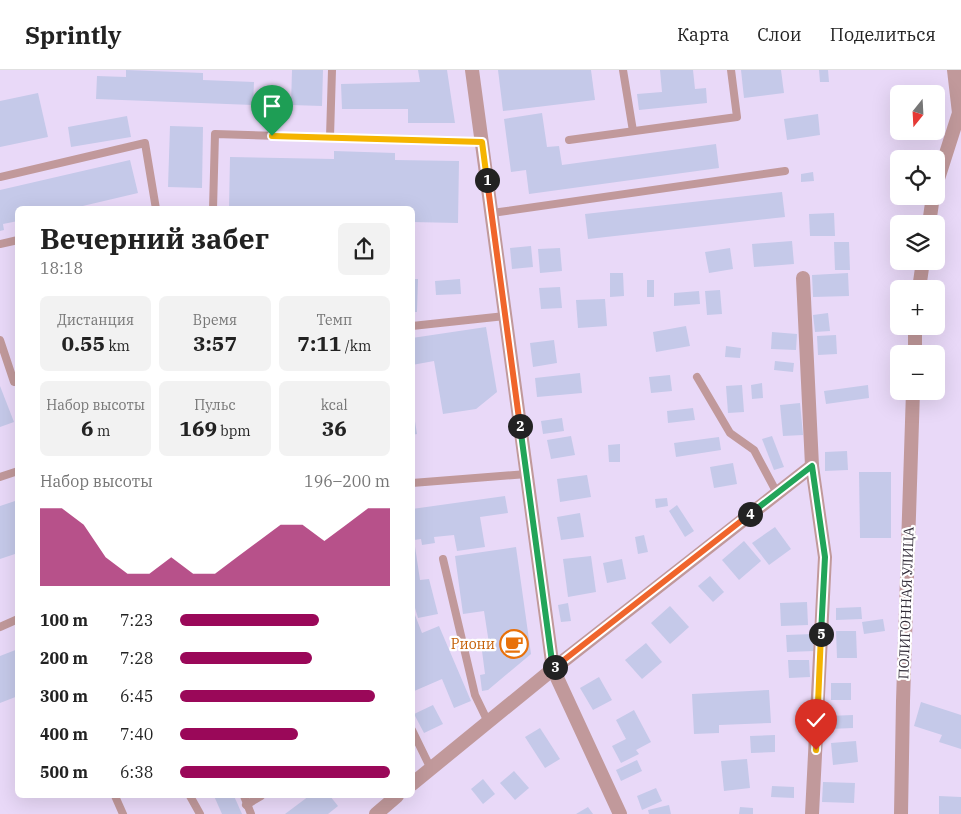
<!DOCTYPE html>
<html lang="ru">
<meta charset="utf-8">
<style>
:root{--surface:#fff;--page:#f2f2f2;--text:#222;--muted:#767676;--line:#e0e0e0;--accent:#9a0859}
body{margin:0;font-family:"IBM Plex Serif",serif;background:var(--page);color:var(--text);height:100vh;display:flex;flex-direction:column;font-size:19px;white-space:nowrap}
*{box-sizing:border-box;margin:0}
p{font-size:16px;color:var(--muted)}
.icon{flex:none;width:28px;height:28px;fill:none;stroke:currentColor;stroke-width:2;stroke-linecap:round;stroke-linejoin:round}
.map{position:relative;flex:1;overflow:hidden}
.panel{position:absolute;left:15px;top:136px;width:400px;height:592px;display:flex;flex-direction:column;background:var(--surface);border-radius:8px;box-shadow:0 5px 20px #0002}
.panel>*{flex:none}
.needle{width:32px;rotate:198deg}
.buttons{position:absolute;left:890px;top:15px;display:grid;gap:10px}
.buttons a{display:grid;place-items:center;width:55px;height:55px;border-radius:8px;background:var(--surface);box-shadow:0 5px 20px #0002;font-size:25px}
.pin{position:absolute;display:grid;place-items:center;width:42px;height:42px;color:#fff;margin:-51px -21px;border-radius:50% 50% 50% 0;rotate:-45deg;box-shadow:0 0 5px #0007}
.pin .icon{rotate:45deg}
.km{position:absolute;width:25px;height:25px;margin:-12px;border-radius:50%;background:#222;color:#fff;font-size:14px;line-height:25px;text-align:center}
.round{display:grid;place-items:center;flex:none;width:52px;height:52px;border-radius:8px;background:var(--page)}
.overview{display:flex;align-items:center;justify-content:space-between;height:85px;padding:0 25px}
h1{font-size:28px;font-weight:700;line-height:38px}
.metrics{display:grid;grid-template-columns:repeat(3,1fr);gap:8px;height:85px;padding:5px 25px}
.metrics div{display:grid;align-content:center;border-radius:8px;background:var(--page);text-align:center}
.metrics b{font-size:21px;font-weight:700}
.metrics small{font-size:14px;font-weight:400}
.metrics p{font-size:14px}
.chart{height:140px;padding:10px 25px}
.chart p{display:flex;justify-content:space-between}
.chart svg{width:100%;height:90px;margin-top:5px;fill:var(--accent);opacity:.7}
ul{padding:0 25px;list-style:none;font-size:16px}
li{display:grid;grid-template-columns:80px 60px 1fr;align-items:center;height:38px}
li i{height:12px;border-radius:6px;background:var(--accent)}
header{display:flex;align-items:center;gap:30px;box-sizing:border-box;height:70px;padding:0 25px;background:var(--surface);border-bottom:1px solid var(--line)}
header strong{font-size:24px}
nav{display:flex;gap:28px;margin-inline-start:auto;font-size:18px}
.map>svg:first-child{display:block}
.building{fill:#c5c9e9}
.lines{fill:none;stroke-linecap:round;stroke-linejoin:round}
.service{stroke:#c1999b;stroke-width:8}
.minor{stroke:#c1999b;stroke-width:14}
.split-1-casing{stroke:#fff;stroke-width:10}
.split-2-casing{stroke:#fff;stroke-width:10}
.split-3-casing{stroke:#fff;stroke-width:10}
.split-4-casing{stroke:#fff;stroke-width:10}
.split-5-casing{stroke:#fff;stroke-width:10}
.split-6-casing{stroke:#fff;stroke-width:10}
.split-1{stroke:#f5b400;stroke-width:6}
.split-2{stroke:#f0652b;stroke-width:6}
.split-3{stroke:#22a559;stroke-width:6}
.split-4{stroke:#f0652b;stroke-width:6}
.split-5{stroke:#22a559;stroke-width:6}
.split-6{stroke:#f5b400;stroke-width:6}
.labels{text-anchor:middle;stroke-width:4.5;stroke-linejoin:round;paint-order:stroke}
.street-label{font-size:14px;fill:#322c38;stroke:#fff}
.food-label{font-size:14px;fill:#c56008;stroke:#fff;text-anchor:end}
</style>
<header>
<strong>Sprintly</strong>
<nav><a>Карта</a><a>Слои</a><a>Поделиться</a></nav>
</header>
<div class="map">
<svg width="961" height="744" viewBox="0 0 961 744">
<rect width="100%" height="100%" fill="#e9d9f8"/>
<g class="building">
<polygon points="126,0 203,3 203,10 254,12 253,35 96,29 97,6 126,7"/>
<polygon points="292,0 323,0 322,36 291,35"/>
<polygon points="418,0 447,0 455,53 408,53 408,39 342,39 341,14 420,12"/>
<polygon points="498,0 591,0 595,30 503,41"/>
<polygon points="660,0 693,0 695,19 706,18 707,33 639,40 637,24 662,22"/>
<polygon points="741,0 781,0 784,23 744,28"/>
<polygon points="819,0 828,0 829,12 820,12"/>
<polygon points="38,23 48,67 0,77 0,31"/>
<polygon points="542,43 547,77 559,76 562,95 716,74 719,98 529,124 526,100 511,102 504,49"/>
<polygon points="818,44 820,65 787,70 784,49"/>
<polygon points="127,46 131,67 71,77 68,57"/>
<polygon points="170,56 203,57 202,118 168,117"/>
<polygon points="334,81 395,83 395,90 459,91 458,153 412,152 412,139 229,139 230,87 334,89"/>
<polygon points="130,90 138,123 70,139 18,139 18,151 3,154 4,160 0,161 0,120"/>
<polygon points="813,102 814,111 801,112 801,104"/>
<polygon points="782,122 785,147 588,169 585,144"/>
<polygon points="834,143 835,166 810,166 809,144"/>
<polygon points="792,171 794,194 754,197 752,174"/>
<polygon points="834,172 849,172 850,200 835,200"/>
<polygon points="531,176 533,197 512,199 510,178"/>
<polygon points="560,178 562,201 540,203 538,179"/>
<polygon points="730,178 733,199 709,203 705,182"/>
<polygon points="610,203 623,203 624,226 610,227"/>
<polygon points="848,203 849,226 813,227 812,205"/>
<polygon points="412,209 418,209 417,242 412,242"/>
<polygon points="460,209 461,224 436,225 435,211"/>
<rect x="647" y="210" width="7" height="17"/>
<polygon points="560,217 562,238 541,239 539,218"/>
<polygon points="720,220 722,244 707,245 705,221"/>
<polygon points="699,221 700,234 674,236 674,223"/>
<polygon points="605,229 607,256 578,258 576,230"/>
<polygon points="828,243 830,261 815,262 813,245"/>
<polygon points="686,256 690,276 656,282 653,262"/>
<polygon points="486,257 497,322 476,339 443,344 434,291 412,295 412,268"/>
<polygon points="772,262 797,264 796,280 771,279"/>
<polygon points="836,265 837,284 818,285 817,266"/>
<polygon points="554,270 557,293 533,297 530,273"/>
<polygon points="726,276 741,278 740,288 725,287"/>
<polygon points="775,291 794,293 793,302 774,300"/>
<polygon points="580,303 582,323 537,327 535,308"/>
<polygon points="670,305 672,321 651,323 649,307"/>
<polygon points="762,313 763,328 752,329 751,315"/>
<polygon points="742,315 744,342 728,343 726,316"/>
<polygon points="868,315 869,328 826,334 824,321"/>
<polygon points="0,316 14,352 0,357"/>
<polygon points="800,333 803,365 783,366 780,335"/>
<polygon points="693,338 695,350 668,353 667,341"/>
<polygon points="414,345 417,364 412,365 412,346"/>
<polygon points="562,348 564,361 543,364 541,351"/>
<polygon points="571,366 575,385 551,389 547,370"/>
<polygon points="772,366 784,397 774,400 762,369"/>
<polygon points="719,367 721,380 676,387 674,373"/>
<polygon points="620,374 620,392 609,392 608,375"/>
<polygon points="847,381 848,400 825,401 825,382"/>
<polygon points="733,393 737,414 714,418 710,397"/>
<polygon points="859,402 891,402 891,468 860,468"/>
<polygon points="587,405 591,427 560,432 557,409"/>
<polygon points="505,426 508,443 480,447 485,477 457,481 454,465 434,467 435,473 422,475 421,469 414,470 420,510 429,509 438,544 418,548 415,538 412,538 412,439"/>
<polygon points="667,428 668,436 656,438 655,429"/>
<polygon points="18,430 18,483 0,489 0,436"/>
<polygon points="677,435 694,461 685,467 669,441"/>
<polygon points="580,443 584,467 561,470 557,447"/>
<polygon points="775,457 791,479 769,495 752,473"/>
<polygon points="644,465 648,482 638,484 635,467"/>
<polygon points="744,471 761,491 739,510 722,490"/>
<polygon points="516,477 531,584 488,620 482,621 480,605 485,604 482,581 490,580 484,541 463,544 455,486"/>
<polygon points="591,486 596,522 568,527 563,489"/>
<polygon points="622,489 626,509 607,513 603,493"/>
<polygon points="710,506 724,522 713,532 698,516"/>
<polygon points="807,532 808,555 781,556 780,533"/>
<polygon points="568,533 571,551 561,552 558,535"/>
<polygon points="670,536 689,557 670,574 651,553"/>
<polygon points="861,537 862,549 836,550 836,538"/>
<polygon points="415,545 422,563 439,556 471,631 454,638 442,609 412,622 412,546"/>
<polygon points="883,549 885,561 864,564 862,552"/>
<polygon points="836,561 856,561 857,588 837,588"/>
<polygon points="813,564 814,581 787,582 786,565"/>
<polygon points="646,573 662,592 642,609 625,590"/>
<polygon points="18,579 18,626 0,633 0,586"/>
<polygon points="788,590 809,590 810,607 789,608"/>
<polygon points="599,607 612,630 593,640 580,618"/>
<rect x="831" y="613" width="20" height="17"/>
<polygon points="769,620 771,653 719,655 719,663 694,664 692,624"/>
<polygon points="921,632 961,645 961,679 939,672 942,665 914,656"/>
<polygon points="433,635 443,654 424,663 414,644"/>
<polygon points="634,640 651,672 636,680 639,684 621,693 612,676 626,669 616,650"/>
<polygon points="853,645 853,658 830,659 829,646"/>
<polygon points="540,658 560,689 545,698 525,667"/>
<polygon points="775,665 775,682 751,683 750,666"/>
<polygon points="856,671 858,692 833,695 831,673"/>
<polygon points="747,689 750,718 724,721 721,691"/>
<polygon points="637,690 642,701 621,711 616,700"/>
<polygon points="514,701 529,718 515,730 500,713"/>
<polygon points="483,709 495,724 483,734 471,719"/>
<polygon points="823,712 855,713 854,733 822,732"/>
<polygon points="772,716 794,717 794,728 771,727"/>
<polygon points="656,718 662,731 642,740 637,726"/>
<polygon points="214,726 234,726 242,744 222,744"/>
<polygon points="309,726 330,726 338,736 328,744 285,744"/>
<polygon points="939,726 961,727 961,744 939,744"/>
<polygon points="669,735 671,744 649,744 648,740"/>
<polygon points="588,737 593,744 576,744"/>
<polygon points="740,737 753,738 753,744 739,744"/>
</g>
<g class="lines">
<g class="service">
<polyline points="623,0 633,61"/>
<polyline points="330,67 332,0"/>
<polyline points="569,70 737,47 731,0"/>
<polyline points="0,107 145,73 156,139"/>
<polyline points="213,139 215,64 482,72"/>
<polyline points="492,143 785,101"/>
<polyline points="0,174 18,170"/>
<polyline points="412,256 505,246"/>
<polyline points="0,270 14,312 18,311"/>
<polyline points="697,307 730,363 754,380 777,423"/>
<polyline points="0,407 18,401"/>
<polyline points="412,413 527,404"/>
<polyline points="443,489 475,625 488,652"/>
<polyline points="0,557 18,549"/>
<polyline points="412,660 431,699"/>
<polyline points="115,726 123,744"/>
<polyline points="190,726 200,744"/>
<polyline points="244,726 251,744"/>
<polyline points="246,735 261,726"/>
</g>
<g class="minor">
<polyline points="472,0 553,599 620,744"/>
<polyline points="936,115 959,43 954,0"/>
<polyline points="929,154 933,126"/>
<polyline points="803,208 812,396 825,487 812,744"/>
<polyline points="919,219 923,191"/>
<polyline points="915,284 915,256"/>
<polyline points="412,714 553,599 812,396"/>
<polyline points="376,744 397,726"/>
<polyline points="901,744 903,631 913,321"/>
</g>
</g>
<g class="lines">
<defs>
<polyline id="split-1" points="272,66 482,72 487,110"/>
<polyline id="split-2" points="487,110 520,356"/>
<polyline id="split-3" points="520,356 553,599 555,597"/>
<polyline id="split-4" points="555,597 750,444"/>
<polyline id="split-5" points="750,444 812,396 825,487 821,564"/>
<polyline id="split-6" points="816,680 821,564"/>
</defs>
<use href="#split-1" class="split-1-casing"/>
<use href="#split-2" class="split-2-casing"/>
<use href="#split-3" class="split-3-casing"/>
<use href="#split-4" class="split-4-casing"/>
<use href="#split-5" class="split-5-casing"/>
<use href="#split-6" class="split-6-casing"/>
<use href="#split-1" class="split-1"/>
<use href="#split-2" class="split-2"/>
<use href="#split-3" class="split-3"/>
<use href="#split-4" class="split-4"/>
<use href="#split-5" class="split-5"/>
<use href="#split-6" class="split-6"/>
</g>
<defs>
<symbol id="cafe-ring" viewBox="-11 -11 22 22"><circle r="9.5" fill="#fff" stroke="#e8710a" stroke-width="1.5"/><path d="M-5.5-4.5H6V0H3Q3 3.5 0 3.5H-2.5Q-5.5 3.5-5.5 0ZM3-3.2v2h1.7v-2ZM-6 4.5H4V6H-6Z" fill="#e8710a"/></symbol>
</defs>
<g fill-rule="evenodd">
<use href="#cafe-ring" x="498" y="558" width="32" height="32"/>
</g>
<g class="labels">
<g class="street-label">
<text transform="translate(906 533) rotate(-88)" y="5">ПОЛИГОННАЯ УЛИЦА</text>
</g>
<g class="food-label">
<text x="495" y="579">Риони</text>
</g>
</g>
</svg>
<div class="buttons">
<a><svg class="needle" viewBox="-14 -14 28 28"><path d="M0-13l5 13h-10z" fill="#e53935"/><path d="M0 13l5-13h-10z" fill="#767676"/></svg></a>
<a><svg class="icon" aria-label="locate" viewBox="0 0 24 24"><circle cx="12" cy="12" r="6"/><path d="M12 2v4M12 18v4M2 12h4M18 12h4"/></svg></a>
<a><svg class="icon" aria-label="layers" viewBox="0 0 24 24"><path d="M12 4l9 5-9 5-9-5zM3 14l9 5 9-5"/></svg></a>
<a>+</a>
<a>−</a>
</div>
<div class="pin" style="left:272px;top:66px;background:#1e9e55"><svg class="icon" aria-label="arrive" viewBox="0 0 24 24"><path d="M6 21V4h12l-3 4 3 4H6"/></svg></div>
<div class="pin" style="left:816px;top:680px;background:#d93025"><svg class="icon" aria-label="check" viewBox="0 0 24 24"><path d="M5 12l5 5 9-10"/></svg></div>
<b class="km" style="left:487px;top:110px">1</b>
<b class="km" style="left:520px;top:356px">2</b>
<b class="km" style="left:555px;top:597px">3</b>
<b class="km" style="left:750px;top:444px">4</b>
<b class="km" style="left:821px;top:564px">5</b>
<section class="panel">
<div class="overview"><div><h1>Вечерний забег</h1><p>18:18</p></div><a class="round"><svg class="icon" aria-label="share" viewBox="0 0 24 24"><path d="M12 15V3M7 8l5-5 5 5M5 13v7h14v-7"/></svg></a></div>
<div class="metrics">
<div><p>Дистанция</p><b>0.55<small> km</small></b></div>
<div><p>Время</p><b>3:57</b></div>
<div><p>Темп</p><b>7:11<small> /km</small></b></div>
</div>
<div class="metrics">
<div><p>Набор высоты</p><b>6<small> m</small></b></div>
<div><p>Пульс</p><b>169<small> bpm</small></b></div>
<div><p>kcal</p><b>36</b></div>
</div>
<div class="chart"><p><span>Набор высоты</span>196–200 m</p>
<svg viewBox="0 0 160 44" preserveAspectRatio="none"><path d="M0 44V6L10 6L20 14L30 30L40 38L50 38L60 30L70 38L80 38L90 30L100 22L110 14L120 14L130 22L140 14L150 6L160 6V44z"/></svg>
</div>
<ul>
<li><b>100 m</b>7:23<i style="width:66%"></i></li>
<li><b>200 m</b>7:28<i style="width:63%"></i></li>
<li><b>300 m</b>6:45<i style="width:93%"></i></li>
<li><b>400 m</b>7:40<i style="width:56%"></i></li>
<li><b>500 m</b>6:38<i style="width:100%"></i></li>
</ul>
</section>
</div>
